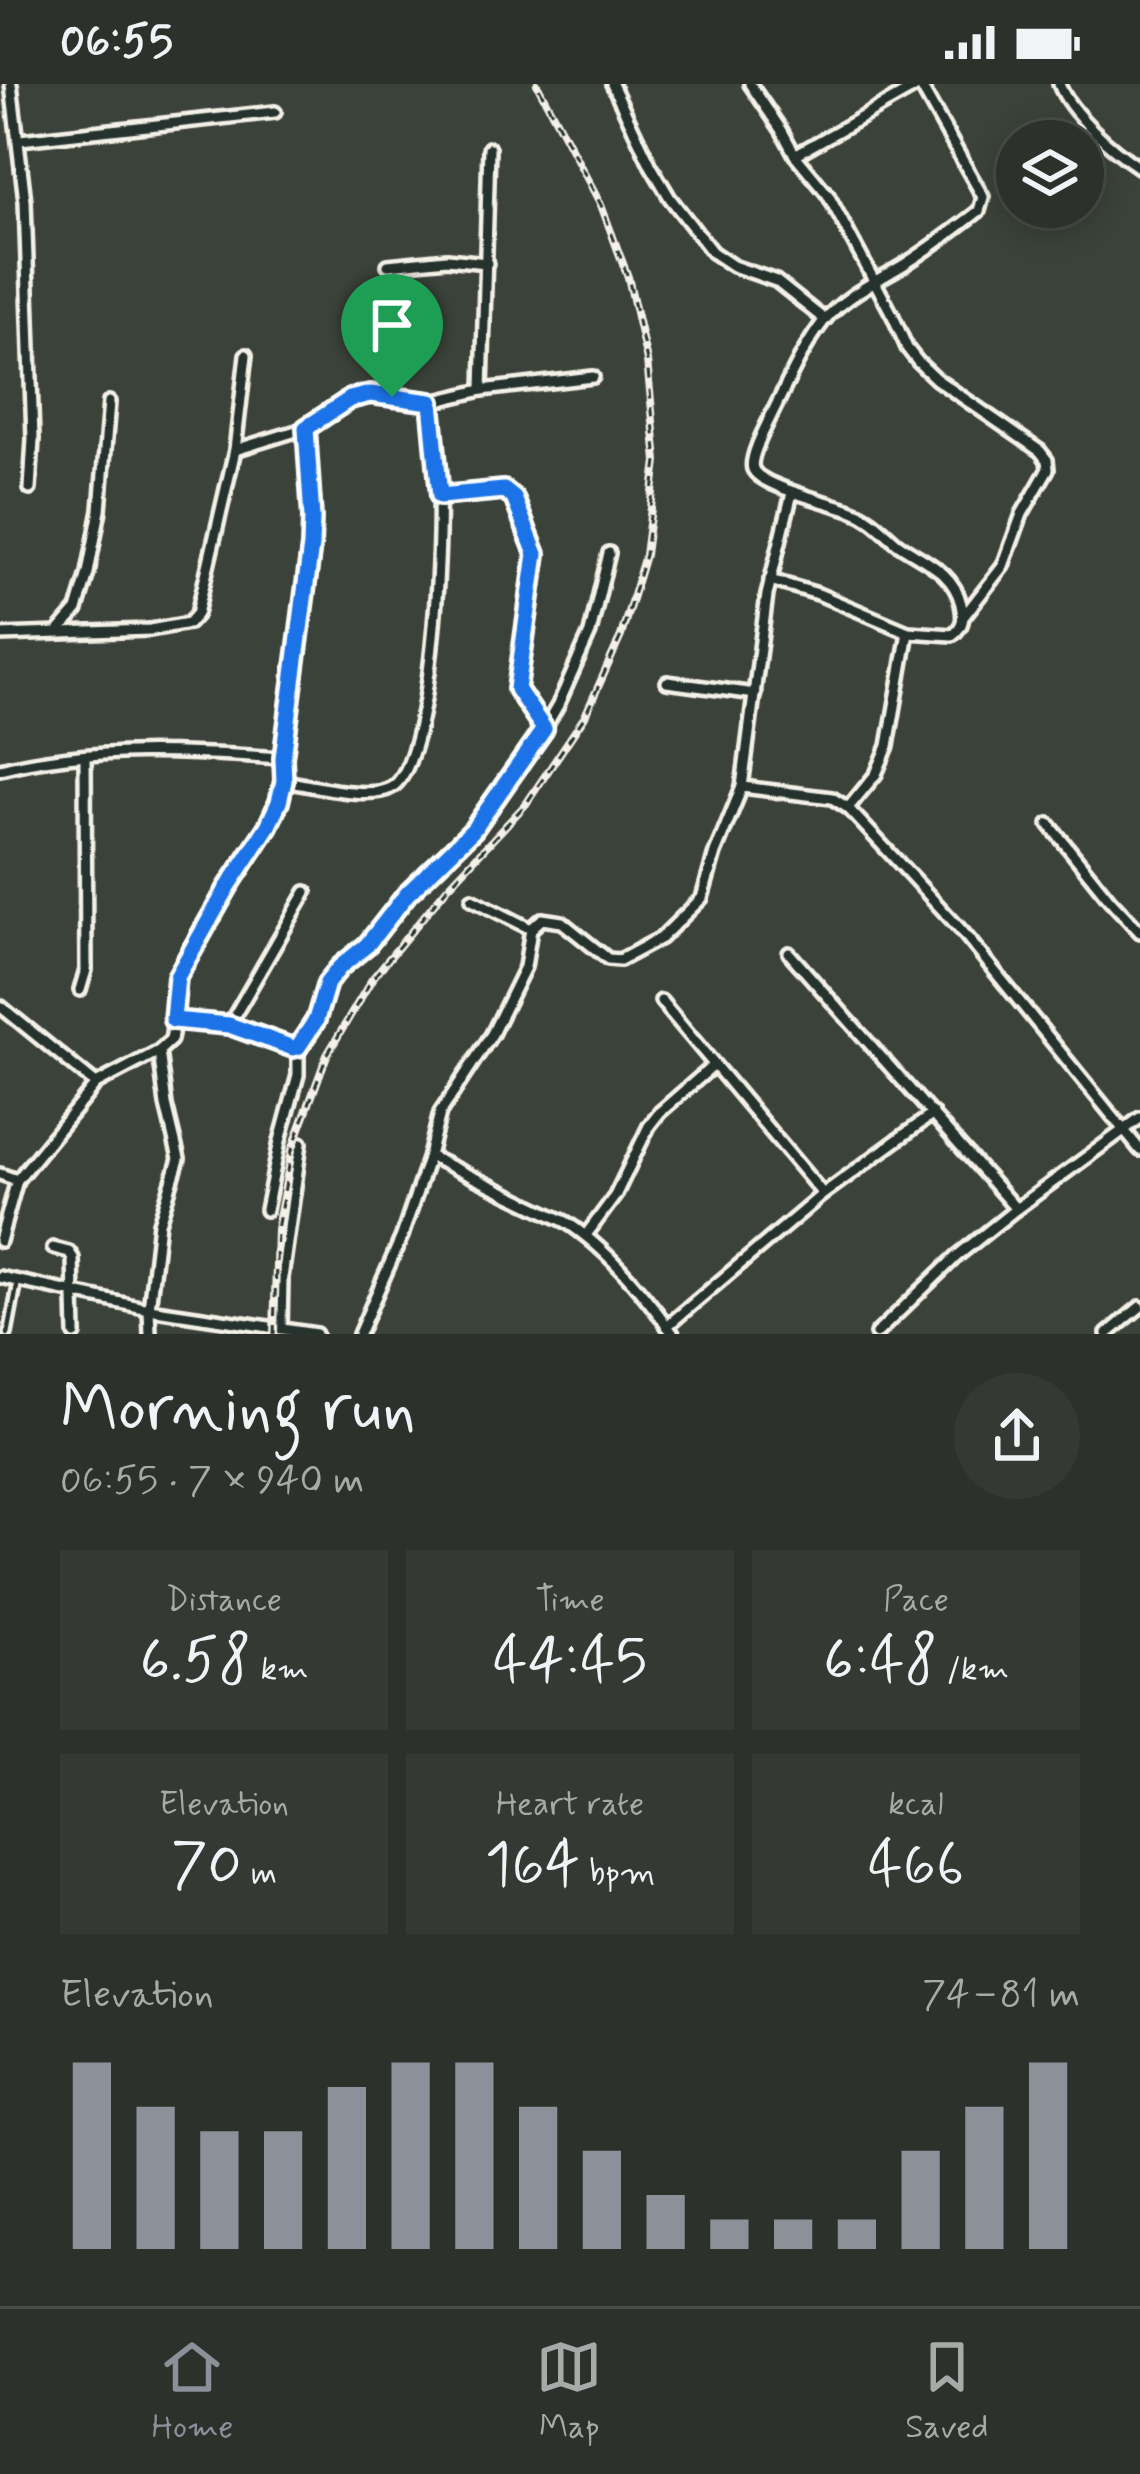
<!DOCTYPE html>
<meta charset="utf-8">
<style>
:root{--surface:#2c322b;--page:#343a33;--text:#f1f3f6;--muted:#a6aaa9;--line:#484d47;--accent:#8c9099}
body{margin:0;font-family:Mynerve,sans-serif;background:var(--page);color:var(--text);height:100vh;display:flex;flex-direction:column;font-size:45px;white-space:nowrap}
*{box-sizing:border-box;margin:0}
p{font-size:39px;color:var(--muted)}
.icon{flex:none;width:66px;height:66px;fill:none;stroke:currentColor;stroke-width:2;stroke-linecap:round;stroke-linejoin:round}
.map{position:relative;height:1250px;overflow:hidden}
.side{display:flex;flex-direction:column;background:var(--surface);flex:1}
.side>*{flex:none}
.tools{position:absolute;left:996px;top:36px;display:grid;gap:24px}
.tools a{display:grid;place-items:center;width:108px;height:108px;border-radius:50%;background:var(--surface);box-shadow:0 6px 30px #0003,0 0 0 3px var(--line);font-size:60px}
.pin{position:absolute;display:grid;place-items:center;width:102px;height:102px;color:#fff;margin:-123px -51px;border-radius:50% 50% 50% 0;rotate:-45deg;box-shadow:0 0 12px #0007}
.pin .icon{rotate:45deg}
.round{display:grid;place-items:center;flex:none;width:126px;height:126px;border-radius:63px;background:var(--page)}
.summary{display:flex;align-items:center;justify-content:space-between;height:204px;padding:0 60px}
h1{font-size:66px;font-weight:600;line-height:90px}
.figures{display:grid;grid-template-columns:repeat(3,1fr);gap:18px;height:204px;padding:12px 60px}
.figures div{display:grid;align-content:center;border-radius:0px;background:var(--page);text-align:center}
.figures b{font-size:60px;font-weight:600}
.figures small{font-size:33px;font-weight:400}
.figures p{font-size:33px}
.chart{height:336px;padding:24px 60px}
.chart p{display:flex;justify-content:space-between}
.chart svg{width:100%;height:216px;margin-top:12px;stroke:var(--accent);stroke-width:6}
.status{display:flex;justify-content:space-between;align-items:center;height:84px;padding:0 60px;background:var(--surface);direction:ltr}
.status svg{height:33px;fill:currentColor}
.dock{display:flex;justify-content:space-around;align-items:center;height:168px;border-top:3px solid var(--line);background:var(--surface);font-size:33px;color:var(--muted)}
.dock a{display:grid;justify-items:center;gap:6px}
.dock .on{color:var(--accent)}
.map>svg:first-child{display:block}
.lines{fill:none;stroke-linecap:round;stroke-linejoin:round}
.lane-casing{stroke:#f4f1e8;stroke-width:14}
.street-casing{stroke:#f4f1e8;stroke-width:18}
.lane{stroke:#26332d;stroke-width:4.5}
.street{stroke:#26332d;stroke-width:9}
.rail-casing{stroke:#f4f1e8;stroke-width:8}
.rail{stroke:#26332d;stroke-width:3;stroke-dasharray:9;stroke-linecap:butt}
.route-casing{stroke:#fff;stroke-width:24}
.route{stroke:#1a73e8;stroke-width:15}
</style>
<div class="status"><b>06:55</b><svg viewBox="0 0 49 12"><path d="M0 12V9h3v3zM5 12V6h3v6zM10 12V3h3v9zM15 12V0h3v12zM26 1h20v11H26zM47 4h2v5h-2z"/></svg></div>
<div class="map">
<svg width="1140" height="1250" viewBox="0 0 1140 1250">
<rect width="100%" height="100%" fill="#3b4239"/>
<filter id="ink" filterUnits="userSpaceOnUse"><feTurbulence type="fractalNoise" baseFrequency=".00833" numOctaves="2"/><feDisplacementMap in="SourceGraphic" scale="24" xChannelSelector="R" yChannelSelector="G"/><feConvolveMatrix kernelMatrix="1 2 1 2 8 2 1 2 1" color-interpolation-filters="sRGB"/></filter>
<g filter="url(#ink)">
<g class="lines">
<defs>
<polyline id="lane" points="8,1250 18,1197"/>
<g id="street">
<polyline points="11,0 25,117 33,355 30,405"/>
<polyline points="612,0 651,82 670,114 712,168 733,182 776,197 825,236"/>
<polyline points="750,0 782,47 795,71 828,111 893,232 907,264 918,278 936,295 1040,367 1047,376 1048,385 1022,430 1003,482 964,532"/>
<path d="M1059 0C1070 30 1114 67 1140 84"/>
<polyline points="20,56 275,28"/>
<polyline points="795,71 921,0"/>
<polyline points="388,181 447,175 487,179"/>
<polyline points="482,306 593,293"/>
<polyline points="235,366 306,344 350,315 360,311 432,318 482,306 489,64"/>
<polyline points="440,412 504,406 514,414 536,470 517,605 544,645"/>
<path d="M770 496 818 510 908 548 952 551C964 542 964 534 961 520 953 486 922 477 897 459 883 447 871 433 853 427 834 419 760 403 753 385 749 375 765 344 770 334 786 302 801 267 823 238 844 212 877 197 905 180 931 164 955 145 979 127L983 113 920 1"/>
<polyline points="58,548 77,526 88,489 100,426 109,318"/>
<polyline points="0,551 150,546 189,539 197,530 235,366 246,271"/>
<polyline points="667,598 755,610"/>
<path d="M0 685C92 662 189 668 283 674"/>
<path d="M284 697C310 701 370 717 392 703 433 678 441 460 439 410 438 379 435 349 432 318"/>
<polyline points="742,703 832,714 848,724 962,847 1140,1066"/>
<polyline points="848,724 876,690 888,662 908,548"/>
<polyline points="1049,740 1110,816 1140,848"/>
<polyline points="472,815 531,845"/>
<polyline points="789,869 1016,1125"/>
<polyline points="80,906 86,886 85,673"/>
<polyline points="661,917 823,1110"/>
<polyline points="0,922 96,1000 17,1096 0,1157"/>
<polyline points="174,936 229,941 284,962 298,963 316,936 327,899 340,883 367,861 407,810 473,746 544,645 558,621 590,549 609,469"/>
<polyline points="229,941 306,808"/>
<path d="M96 1000 159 967 171 956C176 935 170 912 178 891 204 820 288 752 283 674L311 462 312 433 306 344"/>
<path d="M429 1072 566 1138C608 1165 644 1209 673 1250"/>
<polyline points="0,1090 17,1096"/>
<polyline points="266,1126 280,1057 298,991 298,963"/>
<polyline points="586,1151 615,1112 649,1042 660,1028 714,981"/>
<polyline points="53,1164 69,1168 73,1174 75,1250"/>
<polyline points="0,1193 149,1225 316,1250"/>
<polyline points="667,1242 823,1110 933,1030"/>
<polyline points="281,1245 282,1194 301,1059"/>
<polyline points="150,1250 149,1225 159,1139 179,1075 166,1021 159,967"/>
<polyline points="359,1250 402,1152 429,1072 440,1029 492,950 525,883 531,845 542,835 562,838 608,875 620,876 661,854 702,814 715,769 742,703 767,511 792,409"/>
<polyline points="876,1250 957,1172 1016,1125 1140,1034"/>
<polyline points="1107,1250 1140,1223"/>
</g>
</defs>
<use href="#lane" class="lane-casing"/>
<use href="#street" class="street-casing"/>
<use href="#lane" class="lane"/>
<use href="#street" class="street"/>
<defs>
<polyline id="rail" points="274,1250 277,1145 292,1066 327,971 372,895 447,804 526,720 585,632 621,552 645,471 657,377 647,277 628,193 601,121 537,0"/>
</defs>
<use href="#rail" class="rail-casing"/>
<use href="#rail" class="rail"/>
</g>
</g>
<g class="lines" filter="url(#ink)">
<defs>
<polygon id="route" points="370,310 431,318 440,412 504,406 514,414 536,470 517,605 544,645 473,746 407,810 367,861 340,883 327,899 316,936 298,963 293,964 229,941 173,936 177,893 228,803 268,742 279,718 284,697 283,674 311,462 312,434 306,344 350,315"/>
</defs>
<use href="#route" class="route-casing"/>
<use href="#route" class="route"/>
</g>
</svg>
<div class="tools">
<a><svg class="icon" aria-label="layers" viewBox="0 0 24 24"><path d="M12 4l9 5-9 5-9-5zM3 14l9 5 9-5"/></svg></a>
</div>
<div class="pin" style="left:392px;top:313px;background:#1e9e55"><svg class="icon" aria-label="arrive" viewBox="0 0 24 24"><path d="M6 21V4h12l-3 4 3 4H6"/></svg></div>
</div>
<section class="side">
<div class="summary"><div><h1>Morning run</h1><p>06:55 · 7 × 940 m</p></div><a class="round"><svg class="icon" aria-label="share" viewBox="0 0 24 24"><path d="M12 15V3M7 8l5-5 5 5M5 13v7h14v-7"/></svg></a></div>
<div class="figures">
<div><p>Distance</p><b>6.58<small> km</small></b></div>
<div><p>Time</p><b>44:45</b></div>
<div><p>Pace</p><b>6:48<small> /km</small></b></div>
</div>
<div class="figures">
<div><p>Elevation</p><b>70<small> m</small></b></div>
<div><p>Heart rate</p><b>164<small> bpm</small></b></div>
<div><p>kcal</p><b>466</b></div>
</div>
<div class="chart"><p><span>Elevation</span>74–81 m</p>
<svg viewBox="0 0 160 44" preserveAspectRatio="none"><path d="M5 44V6M15 44V15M25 44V20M35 44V20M45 44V11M55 44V6M65 44V6M75 44V15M85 44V24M95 44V33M105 44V38M115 44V38M125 44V38M135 44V24M145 44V15M155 44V6"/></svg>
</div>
</section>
<nav class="dock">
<a class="on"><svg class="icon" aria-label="home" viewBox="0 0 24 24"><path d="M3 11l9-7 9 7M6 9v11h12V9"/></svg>Home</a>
<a><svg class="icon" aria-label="map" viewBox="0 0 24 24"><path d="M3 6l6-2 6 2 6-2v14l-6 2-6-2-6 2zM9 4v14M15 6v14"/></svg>Map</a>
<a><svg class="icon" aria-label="saved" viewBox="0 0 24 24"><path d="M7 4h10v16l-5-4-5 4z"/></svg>Saved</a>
</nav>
